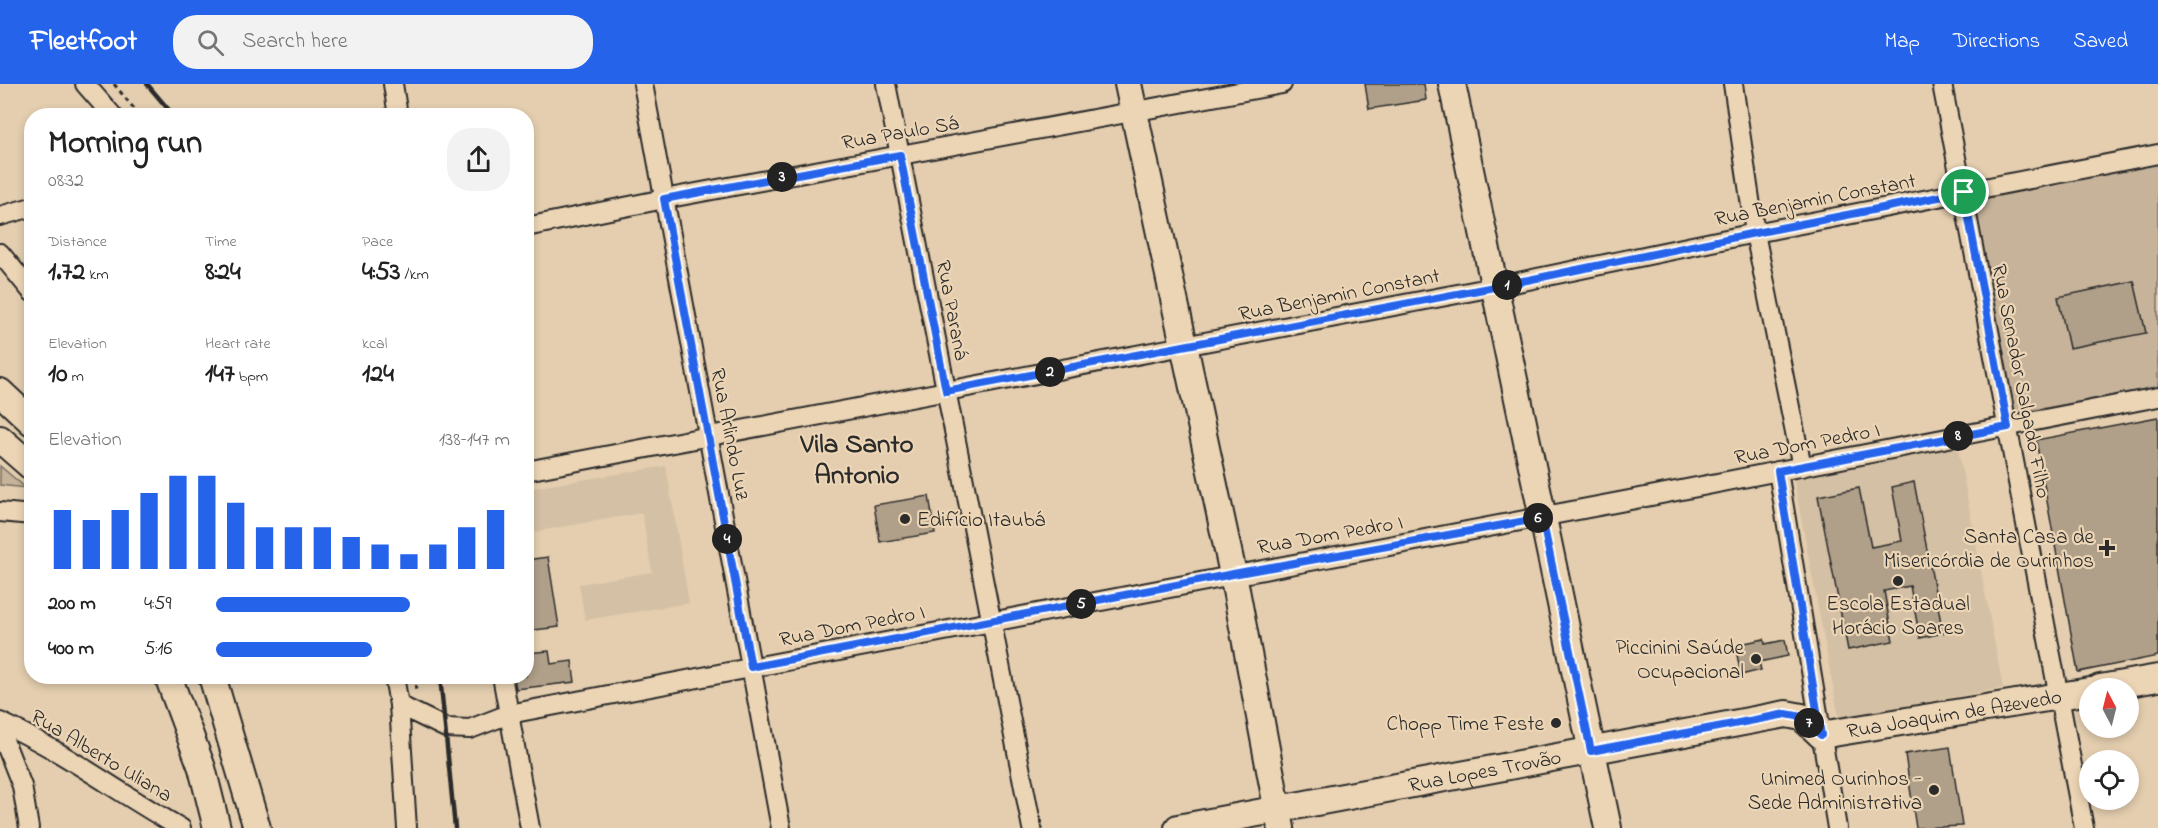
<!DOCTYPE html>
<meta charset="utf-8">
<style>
:root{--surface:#fff;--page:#f2f2f2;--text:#222;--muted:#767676;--accent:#2563eb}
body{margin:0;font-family:"Indie Flower",sans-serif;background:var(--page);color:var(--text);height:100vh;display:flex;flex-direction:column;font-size:22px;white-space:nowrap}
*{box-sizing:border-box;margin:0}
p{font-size:20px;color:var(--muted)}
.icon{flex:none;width:33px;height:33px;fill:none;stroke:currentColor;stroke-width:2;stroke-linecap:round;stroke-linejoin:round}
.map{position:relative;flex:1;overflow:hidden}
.panel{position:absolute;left:24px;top:24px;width:510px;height:576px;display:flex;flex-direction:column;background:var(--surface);border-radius:24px;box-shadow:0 3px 9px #0003}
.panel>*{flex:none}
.needle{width:39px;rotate:353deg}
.buttons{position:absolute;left:2079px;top:594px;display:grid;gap:12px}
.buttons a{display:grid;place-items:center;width:60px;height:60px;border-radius:50%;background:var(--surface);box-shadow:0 3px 9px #0003;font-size:30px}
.pin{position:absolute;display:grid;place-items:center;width:51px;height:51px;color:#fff;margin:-26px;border:3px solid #fff;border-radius:50%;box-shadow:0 2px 6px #0007}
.km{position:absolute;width:30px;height:30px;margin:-15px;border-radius:50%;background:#222;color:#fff;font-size:16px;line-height:30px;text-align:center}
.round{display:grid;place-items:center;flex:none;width:63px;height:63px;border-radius:24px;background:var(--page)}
.overview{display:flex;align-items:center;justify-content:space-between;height:102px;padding:0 24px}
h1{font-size:33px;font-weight:700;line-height:45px}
.metrics{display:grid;grid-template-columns:repeat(3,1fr);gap:9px;height:102px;padding:6px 24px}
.metrics div{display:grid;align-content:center}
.metrics b{font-size:26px;font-weight:700}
.metrics small{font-size:16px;font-weight:400}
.metrics p{font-size:16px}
.chart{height:168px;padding:12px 24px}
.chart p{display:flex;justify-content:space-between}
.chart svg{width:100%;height:108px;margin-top:6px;stroke:var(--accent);stroke-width:6}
ul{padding:0 24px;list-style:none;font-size:20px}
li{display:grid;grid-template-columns:96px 72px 1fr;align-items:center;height:45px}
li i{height:15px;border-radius:8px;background:var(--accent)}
header{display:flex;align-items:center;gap:36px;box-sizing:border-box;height:84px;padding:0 30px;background:var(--accent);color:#fff}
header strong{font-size:28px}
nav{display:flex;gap:33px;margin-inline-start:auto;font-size:21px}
.search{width:420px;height:54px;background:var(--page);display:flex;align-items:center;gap:15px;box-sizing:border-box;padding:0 21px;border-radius:24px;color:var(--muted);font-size:22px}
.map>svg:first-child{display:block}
.built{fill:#d4c0a4}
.green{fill:#c6b39a;stroke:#786f62;stroke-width:1.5}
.building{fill:#b0a08a;stroke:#2b2b2b;stroke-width:1.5}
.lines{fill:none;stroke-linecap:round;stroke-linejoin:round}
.street-casing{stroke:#2b2b2b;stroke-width:22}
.secondary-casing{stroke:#2b2b2b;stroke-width:30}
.path{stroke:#2b2b2b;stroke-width:3;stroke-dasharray:4.5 4.5;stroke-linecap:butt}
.street{stroke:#ecd5b5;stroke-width:18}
.secondary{stroke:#ecd5b5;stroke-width:26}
.rail{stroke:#2b2b2b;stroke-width:4.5}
.route-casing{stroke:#fff;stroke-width:12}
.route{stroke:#2563eb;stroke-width:8}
.poi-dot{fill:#2b2b2b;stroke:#ecd5b5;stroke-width:2}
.labels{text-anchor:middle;stroke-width:4.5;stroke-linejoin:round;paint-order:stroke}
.street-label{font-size:21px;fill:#2b2b2b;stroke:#ecd5b5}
.poi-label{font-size:21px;fill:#2b2b2b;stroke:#ecd5b5;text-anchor:end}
.district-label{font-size:27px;font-weight:bold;fill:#2b2b2b;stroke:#ecd5b5}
</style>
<header>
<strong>Fleetfoot</strong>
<div class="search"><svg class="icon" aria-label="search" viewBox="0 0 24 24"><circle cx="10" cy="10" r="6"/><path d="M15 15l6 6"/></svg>Search here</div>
<nav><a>Map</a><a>Directions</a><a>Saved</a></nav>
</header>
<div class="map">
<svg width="2158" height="744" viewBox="0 0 2158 744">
<rect width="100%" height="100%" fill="#e4ceaf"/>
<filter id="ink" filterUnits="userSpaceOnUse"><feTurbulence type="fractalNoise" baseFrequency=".0167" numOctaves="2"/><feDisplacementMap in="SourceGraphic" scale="12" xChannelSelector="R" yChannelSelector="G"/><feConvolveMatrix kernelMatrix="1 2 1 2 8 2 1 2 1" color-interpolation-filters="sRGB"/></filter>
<g filter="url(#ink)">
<g class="built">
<polygon points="1957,360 2003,604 1839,634 1793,391"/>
<polygon points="666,382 689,519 585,536 579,500 652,488 642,429 527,449 527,405"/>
</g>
<g class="green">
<polygon points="2158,80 2158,303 2014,330 1973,113"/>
<polygon points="0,382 26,404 0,401"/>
</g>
<g class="building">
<polygon points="1365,0 1424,0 1426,16 1369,25"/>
<polygon points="2134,197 2146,249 2069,264 2058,213"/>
<polygon points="2158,333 2158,572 2078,588 2036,356"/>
<polygon points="1914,398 1943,549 1920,554 1910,502 1884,507 1893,557 1848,566 1818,412 1859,404 1871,463 1902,457 1892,403"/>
<polygon points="929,412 935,449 880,458 874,421"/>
<polygon points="548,473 559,543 526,547 526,476"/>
<polygon points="1764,555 1765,560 1785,556 1788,572 1759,578 1761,586 1741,591 1735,561"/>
<polygon points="549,567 551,580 572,577 575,598 516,605 514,592 526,592 526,569"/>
<polygon points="1950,663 1962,742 1916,744 1905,670"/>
</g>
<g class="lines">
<defs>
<g id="street">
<polyline points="85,0 113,32"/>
<polyline points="393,0 398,32"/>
<polyline points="643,0 781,744"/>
<polyline points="886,0 1032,744"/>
<polyline points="1733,0 1755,149 1802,383"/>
<polyline points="1942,0 2084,744"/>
<polyline points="0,132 32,123"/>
<polyline points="526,143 664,115 1282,0"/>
<polyline points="0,169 32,208"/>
<polyline points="526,387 1494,203 1755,149 2158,70"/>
<polyline points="1778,387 1837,744"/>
<polyline points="0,428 32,431"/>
<polyline points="394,592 399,621 407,744"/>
<polyline points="502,592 530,744"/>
<path d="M399 621 446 644 470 645 509 630C1059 524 1609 422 2158 313"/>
<path d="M0 638C64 667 120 710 181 744"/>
<polyline points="0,646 22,702 29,744"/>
</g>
<g id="secondary">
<polyline points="1128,0 1233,490 1281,744"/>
<polyline points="1452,0 1608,744"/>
<polyline points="0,308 32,338"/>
<polyline points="0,355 32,383"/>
<polyline points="168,592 202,684 217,744"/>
<polyline points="212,592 257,744"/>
<polyline points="2100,604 2158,594"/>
<path id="s1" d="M1178 744 1786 630 1802 633 1821 651 2090 607"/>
</g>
</defs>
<use href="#street" class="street-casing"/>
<use href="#secondary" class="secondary-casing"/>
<g class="path">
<polyline points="114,0 140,32"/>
<polyline points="415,592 416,610"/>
</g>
<use href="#street" class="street"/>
<use href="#secondary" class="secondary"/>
<g class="rail">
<polyline points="147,0 174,32"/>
<polyline points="440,592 455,744"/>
</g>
</g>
</g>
<g class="lines" filter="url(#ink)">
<defs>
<polygon id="route" points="900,71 946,307 1494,203 1755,149 1964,108 2008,343 1778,387 1821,651 1802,633 1786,630 1591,667 1542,434 1233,490 751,583 664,115"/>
</defs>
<use href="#route" class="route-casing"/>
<use href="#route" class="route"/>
</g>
<g class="poi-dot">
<circle cx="905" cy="435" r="6"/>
<path d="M2104 455h6v6h6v6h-6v6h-6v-6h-6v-6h6z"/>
<circle cx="1898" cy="497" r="6"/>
<circle cx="1756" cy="575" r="6"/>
<circle cx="1556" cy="639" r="6"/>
<circle cx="1934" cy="706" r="6"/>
</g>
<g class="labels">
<g class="street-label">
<text transform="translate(900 48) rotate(-10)" y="7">Rua Paulo Sá</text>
<text transform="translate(1815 115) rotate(-11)" y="7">Rua Benjamin Constant</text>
<text transform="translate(1339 210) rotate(-11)" y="7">Rua Benjamin Constant</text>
<text transform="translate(953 226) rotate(79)" y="7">Rua Paraná</text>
<text transform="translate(2022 297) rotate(79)" y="7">Rua Senador Salgado Filho</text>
<text transform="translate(731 350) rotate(79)" y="7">Rua Arlindo Luz</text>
<text transform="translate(1807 359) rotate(-11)" y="7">Rua Dom Pedro I</text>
<text transform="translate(1330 450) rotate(-10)" y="7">Rua Dom Pedro I</text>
<text transform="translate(852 541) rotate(-11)" y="7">Rua Dom Pedro I</text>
<text dy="7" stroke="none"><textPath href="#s1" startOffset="796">Rua Joaquim de Azevedo</textPath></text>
<text transform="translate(102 671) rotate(31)" y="7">Rua Alberto Uliana</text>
<text dy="7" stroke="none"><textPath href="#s1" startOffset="312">Rua Lopes Trovão</textPath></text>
</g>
<g class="poi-label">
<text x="917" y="442" text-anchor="start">Edifício Itaubá</text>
<text x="2094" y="459">Santa Casa de<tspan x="2094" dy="24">Misericórdia de Ourinhos</tspan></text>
<text x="1898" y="526" text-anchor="middle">Escola Estadual<tspan x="1898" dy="24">Horácio Soares</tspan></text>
<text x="1744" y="570">Piccinini Saúde<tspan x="1744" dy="24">Ocupacional</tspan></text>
<text x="1544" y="646">Chopp Time Feste</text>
<text x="1922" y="701">Unimed Ourinhos -<tspan x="1922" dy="24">Sede Administrativa</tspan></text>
</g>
<g class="district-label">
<text x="857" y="368">Vila Santo<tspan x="857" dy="31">Antonio</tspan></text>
</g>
</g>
</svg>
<div class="buttons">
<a><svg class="needle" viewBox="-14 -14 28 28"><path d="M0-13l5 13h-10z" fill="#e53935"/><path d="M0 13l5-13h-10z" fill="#767676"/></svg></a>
<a><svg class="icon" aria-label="locate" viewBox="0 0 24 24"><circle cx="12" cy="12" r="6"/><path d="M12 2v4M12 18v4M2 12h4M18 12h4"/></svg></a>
</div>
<div class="pin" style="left:1964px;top:108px;background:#1e9e55"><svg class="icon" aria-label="arrive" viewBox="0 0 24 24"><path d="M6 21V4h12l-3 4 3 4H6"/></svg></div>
<b class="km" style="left:1507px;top:201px">1</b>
<b class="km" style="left:1050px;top:288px">2</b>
<b class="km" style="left:782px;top:93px">3</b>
<b class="km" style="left:727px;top:455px">4</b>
<b class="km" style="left:1081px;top:520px">5</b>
<b class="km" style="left:1538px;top:434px">6</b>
<b class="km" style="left:1809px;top:639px">7</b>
<b class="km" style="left:1958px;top:352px">8</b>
<section class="panel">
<div class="overview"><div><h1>Morning run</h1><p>08:32</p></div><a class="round"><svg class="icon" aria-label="share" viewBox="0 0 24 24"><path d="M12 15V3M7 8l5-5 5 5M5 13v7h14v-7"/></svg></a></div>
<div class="metrics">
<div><p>Distance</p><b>1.72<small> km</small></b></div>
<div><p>Time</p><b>8:24</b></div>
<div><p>Pace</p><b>4:53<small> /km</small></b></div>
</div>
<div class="metrics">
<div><p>Elevation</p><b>10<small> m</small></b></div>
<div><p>Heart rate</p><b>147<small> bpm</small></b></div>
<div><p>kcal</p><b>124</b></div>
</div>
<div class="chart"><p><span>Elevation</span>138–147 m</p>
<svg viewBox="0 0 160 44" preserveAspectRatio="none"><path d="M5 44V20M15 44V24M25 44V20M35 44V13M45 44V6M55 44V6M65 44V17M75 44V27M85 44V27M95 44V27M105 44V31M115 44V34M125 44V38M135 44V34M145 44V27M155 44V20"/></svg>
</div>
<ul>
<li><b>200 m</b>4:59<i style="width:66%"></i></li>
<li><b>400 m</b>5:16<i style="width:53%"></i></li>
</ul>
</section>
</div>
